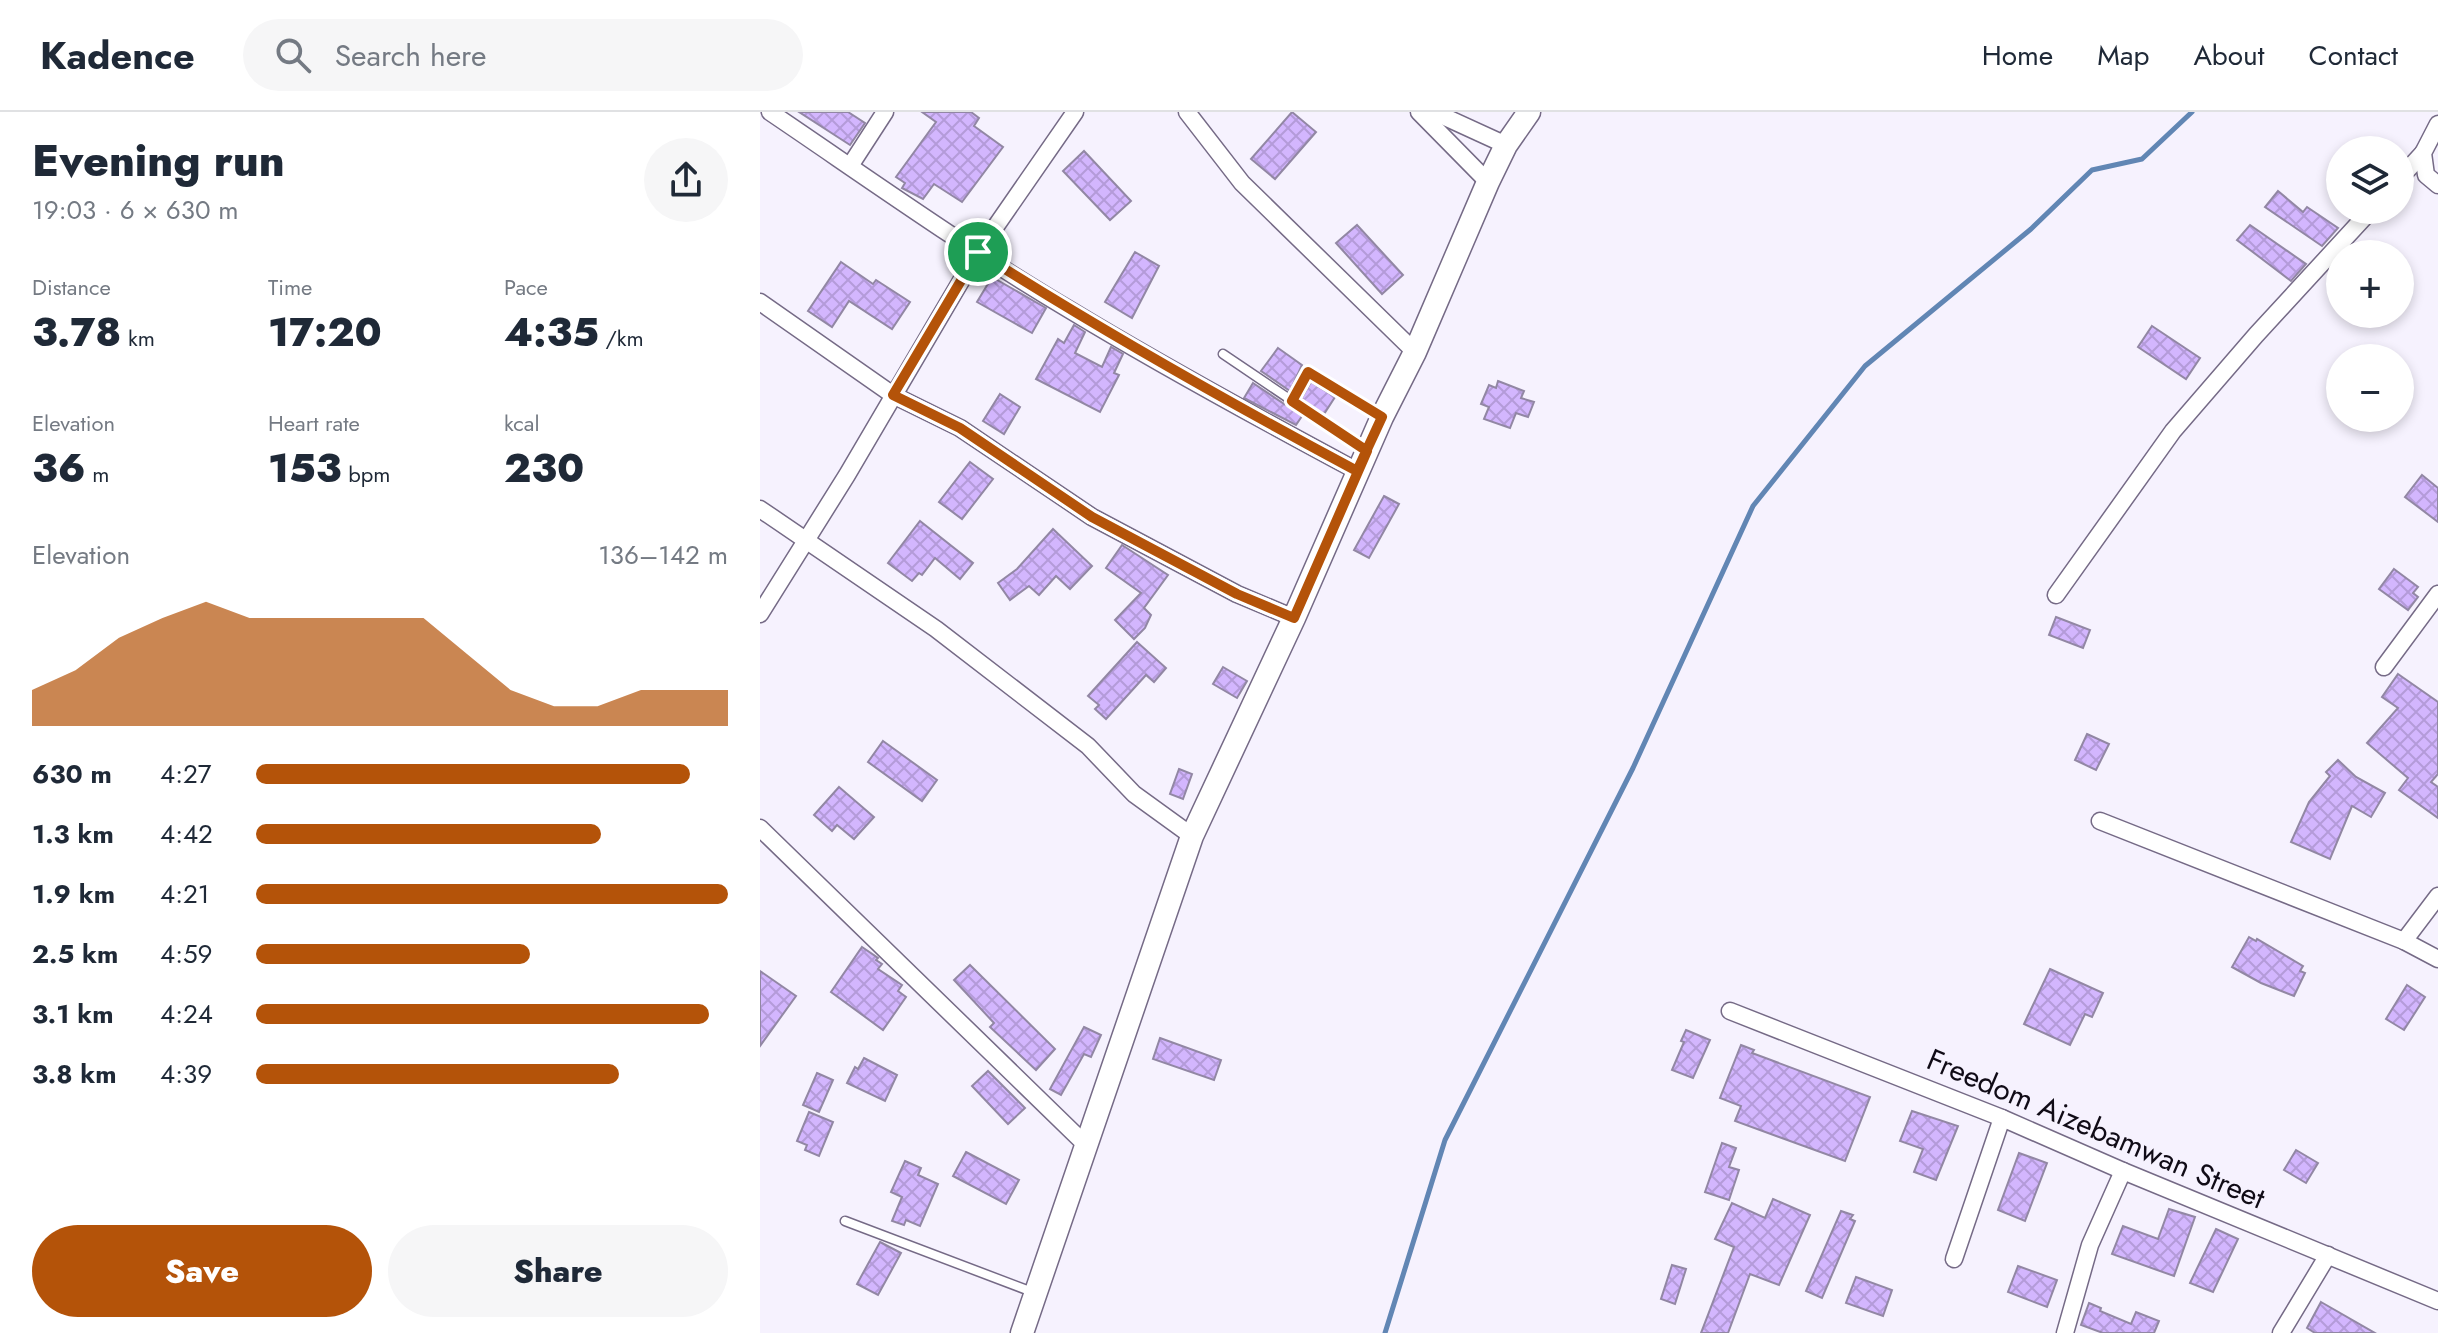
<!DOCTYPE html>
<meta charset="utf-8">
<style>
:root{--surface:#fff;--page:#f6f6f7;--text:#1f2937;--muted:#747a83;--line:#e0e1e3;--accent:#b45309}
body{margin:0;font-family:Jost,sans-serif;background:var(--page);color:var(--text);height:100vh;display:flex;flex-direction:column;font-size:30px;white-space:nowrap}
*{box-sizing:border-box;margin:0}
p{font-size:26px;color:var(--muted)}
.icon{flex:none;width:44px;height:44px;fill:none;stroke:currentColor;stroke-width:2;stroke-linecap:round;stroke-linejoin:round}
.map{position:relative;flex:1;overflow:hidden}
.details{display:flex;flex-direction:column;background:var(--surface);width:760px}
.details>*{flex:none}
.fabs{position:absolute;left:1566px;top:24px;display:grid;gap:16px}
.fabs a{display:grid;place-items:center;width:88px;height:88px;border-radius:50%;background:var(--surface);box-shadow:0 4px 12px #0003;font-size:40px}
.pin{position:absolute;display:grid;place-items:center;width:68px;height:68px;color:#fff;margin:-34px;border:4px solid #fff;border-radius:50%;box-shadow:0 2px 8px #0007}
.round{display:grid;place-items:center;flex:none;width:84px;height:84px;border-radius:42px;background:var(--page)}
.overview{display:flex;align-items:center;justify-content:space-between;height:136px;padding:0 32px}
h1{font-size:44px;font-weight:800;line-height:60px}
.stats{display:grid;grid-template-columns:repeat(3,1fr);gap:12px;height:136px;padding:8px 32px}
.stats div{display:grid;align-content:center}
.stats b{font-size:40px;font-weight:800}
.stats small{font-size:22px;font-weight:400}
.stats p{font-size:22px}
.chart{height:224px;padding:16px 32px}
.chart p{display:flex;justify-content:space-between}
.chart svg{width:100%;height:144px;margin-top:8px;fill:var(--accent);opacity:.7}
.cta{display:flex;gap:16px;margin-top:auto;padding:16px 32px}
.cta a{flex:1;height:92px;border-radius:48px;background:var(--accent);color:#fff;font-size:32px;font-weight:800;line-height:92px;text-align:center}
.cta a+a{background:var(--page);color:var(--text)}
ul{padding:0 32px;list-style:none;font-size:26px}
li{display:grid;grid-template-columns:128px 96px 1fr;align-items:center;height:60px}
li i{height:20px;border-radius:10px;background:var(--accent)}
header{display:flex;align-items:center;gap:48px;box-sizing:border-box;height:112px;padding:0 40px;background:var(--surface);border-bottom:2px solid var(--line)}
header strong{font-size:38px}
nav{display:flex;gap:44px;margin-inline-start:auto;font-size:28px}
.search{width:560px;height:72px;background:var(--page);display:flex;align-items:center;gap:20px;box-sizing:border-box;padding:0 28px;border-radius:44px;color:var(--muted);font-size:30px}
main{display:flex;flex:1;min-height:0}
.map>svg:first-child{display:block}
.lines{fill:none;stroke-linecap:round;stroke-linejoin:round}
.stream{stroke:#6186b4;stroke-width:5}
.building{fill:url(#building-cross-hatch);stroke:#9287a4;stroke-width:2}
.lane-casing{stroke:#756a86;stroke-width:11}
.street-casing{stroke:#756a86;stroke-width:19}
.secondary-casing{stroke:#756a86;stroke-width:25}
.lane{stroke:#fff;stroke-width:8}
.street{stroke:#fff;stroke-width:16}
.secondary{stroke:#fff;stroke-width:22}
.route-casing{stroke:#fff;stroke-width:16}
.route{stroke:#b45309;stroke-width:10}
.labels{text-anchor:middle;stroke-width:8;stroke-linejoin:round;paint-order:stroke}
.street-label{font-size:30px;fill:#100b16;stroke:#f6f2fe}
</style>
<header>
<strong>Kadence</strong>
<div class="search"><svg class="icon" aria-label="search" viewBox="0 0 24 24"><circle cx="10" cy="10" r="6"/><path d="M15 15l6 6"/></svg>Search here</div>
<nav><a>Home</a><a>Map</a><a>About</a><a>Contact</a></nav>
</header>
<main>
<section class="details">
<div class="overview"><div><h1>Evening run</h1><p>19:03 · 6 × 630 m</p></div><a class="round"><svg class="icon" aria-label="share" viewBox="0 0 24 24"><path d="M12 15V3M7 8l5-5 5 5M5 13v7h14v-7"/></svg></a></div>
<div class="stats">
<div><p>Distance</p><b>3.78<small> km</small></b></div>
<div><p>Time</p><b>17:20</b></div>
<div><p>Pace</p><b>4:35<small> /km</small></b></div>
</div>
<div class="stats">
<div><p>Elevation</p><b>36<small> m</small></b></div>
<div><p>Heart rate</p><b>153<small> bpm</small></b></div>
<div><p>kcal</p><b>230</b></div>
</div>
<div class="chart"><p><span>Elevation</span>136–142 m</p>
<svg viewBox="0 0 160 44" preserveAspectRatio="none"><path d="M0 44V33L10 27L20 17L30 11L40 6L50 11L60 11L70 11L80 11L90 11L100 22L110 33L120 38L130 38L140 33L150 33L160 33V44z"/></svg>
</div>
<ul>
<li><b>630 m</b>4:27<i style="width:92%"></i></li>
<li><b>1.3 km</b>4:42<i style="width:73%"></i></li>
<li><b>1.9 km</b>4:21<i style="width:100%"></i></li>
<li><b>2.5 km</b>4:59<i style="width:58%"></i></li>
<li><b>3.1 km</b>4:24<i style="width:96%"></i></li>
<li><b>3.8 km</b>4:39<i style="width:77%"></i></li>
</ul>
<div class="cta"><a>Save</a><a>Share</a></div>
</section>
<div class="map">
<svg width="1678" height="1221" viewBox="0 0 1678 1221">
<defs>
<pattern id="building-cross-hatch" width="8" height="8" patternUnits="userSpaceOnUse" patternTransform="scale(2)"><rect width="8" height="8" fill="#d3b6fe"/><path d="M0 0l8 8M0 8l8-8" fill="none" stroke="#b49bd9"/></pattern>
</defs>
<rect width="100%" height="100%" fill="#f6f2fe"/>
<g class="lines">
<polyline class="stream" points="625,1221 685,1028 873,656 993,394 1105,254 1271,117 1332,58 1382,47 1432,0"/>
</g>
<g class="building">
<polygon points="39,0 88,0 105,11 90,33"/>
<polygon points="162,0 211,0 219,6 214,14 243,35 202,90 174,72 163,87 142,76 145,71 136,65 176,10"/>
<polygon points="532,0 556,20 515,67 491,47"/>
<polygon points="324,39 371,89 350,108 303,59"/>
<polygon points="1518,79 1543,100 1547,95 1578,116 1562,134 1505,95"/>
<polygon points="597,113 643,163 622,182 576,131"/>
<polygon points="1490,113 1546,152 1531,169 1477,128"/>
<polygon points="375,140 399,154 372,206 345,190"/>
<polygon points="81,150 113,172 116,168 150,190 132,217 89,189 72,215 48,199"/>
<polygon points="232,165 286,196 272,221 217,190"/>
<polygon points="314,213 325,220 315,241 342,255 351,235 363,242 354,261 359,263 340,300 276,267 298,227 304,231"/>
<polygon points="1392,214 1440,246 1426,267 1378,235"/>
<polygon points="518,236 542,253 530,279 501,259"/>
<polygon points="738,269 764,279 761,286 774,290 768,305 756,301 750,316 724,307 729,295 721,292 729,273 736,276"/>
<polygon points="551,270 575,285 564,302 541,287"/>
<polygon points="493,271 542,304 536,313 484,286"/>
<polygon points="240,282 260,295 244,322 223,309"/>
<polygon points="210,350 233,367 202,407 179,390"/>
<polygon points="1662,363 1678,376 1678,410 1645,385"/>
<polygon points="624,384 639,392 609,446 594,438"/>
<polygon points="160,409 213,451 200,467 175,446 162,463 159,461 152,469 128,451"/>
<polygon points="293,417 332,454 310,477 296,464 279,483 269,474 250,488 238,471 257,457"/>
<polygon points="362,433 408,463 384,496 391,503 385,516 374,527 355,508 381,481 346,456"/>
<polygon points="1634,457 1658,475 1653,481 1658,485 1648,498 1619,477"/>
<polygon points="1296,505 1330,518 1323,536 1289,523"/>
<polygon points="377,530 406,556 394,570 386,563 346,607 335,597 339,593 328,584"/>
<polygon points="463,555 487,569 477,586 453,572"/>
<polygon points="1638,562 1678,590 1678,662 1671,670 1678,675 1678,706 1639,678 1648,666 1607,631 1638,596 1622,585"/>
<polygon points="1327,622 1349,632 1336,658 1315,648"/>
<polygon points="123,629 177,668 162,689 108,650"/>
<polygon points="1578,648 1596,665 1625,681 1611,705 1592,694 1570,747 1531,730 1549,690 1570,664 1566,660"/>
<polygon points="419,657 432,662 423,687 410,682"/>
<polygon points="79,675 114,705 94,727 77,713 72,719 54,703"/>
<polygon points="1489,825 1496,829 1497,827 1543,854 1540,859 1545,861 1534,884 1501,871 1472,855"/>
<polygon points="102,835 118,846 116,848 122,852 118,857 142,873 138,879 146,885 123,918 71,880"/>
<polygon points="210,853 295,937 276,958 230,915 234,911 194,868"/>
<polygon points="1290,857 1343,881 1332,905 1325,902 1310,933 1264,912"/>
<polygon points="0,859 36,884 0,934"/>
<polygon points="1647,873 1665,885 1644,918 1626,907"/>
<polygon points="324,915 341,923 331,945 324,942 301,983 290,977"/>
<polygon points="926,918 950,928 933,966 912,958 924,930 921,929"/>
<polygon points="400,926 461,948 454,968 393,947"/>
<polygon points="981,933 994,938 992,941 1110,985 1085,1049 975,1009 981,994 960,986"/>
<polygon points="104,946 137,963 125,989 87,971 95,955 98,957"/>
<polygon points="228,959 265,996 248,1012 212,974"/>
<polygon points="57,961 73,968 59,1000 43,993"/>
<polygon points="1152,999 1198,1014 1176,1068 1154,1060 1163,1037 1140,1029"/>
<polygon points="49,1000 73,1010 59,1044 45,1038 47,1033 37,1029"/>
<polygon points="962,1031 976,1036 969,1055 979,1058 969,1088 945,1080"/>
<polygon points="1536,1038 1558,1051 1546,1071 1524,1058"/>
<polygon points="206,1040 259,1068 246,1092 193,1064"/>
<polygon points="1259,1041 1287,1051 1265,1109 1238,1098"/>
<polygon points="145,1049 161,1056 158,1063 178,1072 160,1114 146,1108 144,1113 132,1109 142,1085 131,1080"/>
<polygon points="1013,1087 1050,1103 1019,1173 990,1162 968,1221 941,1221 974,1135 955,1127 972,1091 1005,1106"/>
<polygon points="1409,1097 1435,1105 1414,1164 1352,1142 1363,1114 1398,1127"/>
<polygon points="1081,1099 1093,1103 1090,1107 1095,1109 1062,1186 1046,1179"/>
<polygon points="1456,1117 1478,1127 1453,1180 1430,1171"/>
<polygon points="120,1130 141,1141 118,1183 97,1172"/>
<polygon points="912,1153 926,1157 915,1192 901,1187"/>
<polygon points="1258,1154 1297,1168 1287,1195 1248,1180"/>
<polygon points="1096,1165 1132,1178 1123,1204 1086,1191"/>
<polygon points="1561,1190 1615,1221 1555,1221 1547,1216"/>
<polygon points="1329,1191 1341,1196 1340,1199 1371,1212 1376,1200 1399,1209 1394,1221 1343,1221 1321,1213"/>
</g>
<g class="lines">
<defs>
<g id="lane">
<polyline points="463,242 605,338"/>
<polyline points="532,289 548,260 621,305"/>
<polyline points="85,1109 275,1181"/>
</g>
<g id="street">
<path d="M10 0C109 67 207 137 310 198 404 255 500 307 597 359"/>
<polyline points="427,0 482,71 655,240"/>
<polyline points="659,0 728,70"/>
<polyline points="674,0 746,33"/>
<polyline points="1678,12 1663,41 1666,63 1678,73"/>
<polyline points="90,54 125,0"/>
<polyline points="1640,66 1663,41"/>
<polyline points="0,190 133,283 200,316 332,405 477,482 534,506"/>
<polyline points="0,397 176,517 328,634 374,682 432,724"/>
<polyline points="1296,483 1413,319 1496,223 1611,98"/>
<polyline points="0,502 87,363 218,140 315,0"/>
<polyline points="1624,555 1678,482"/>
<polyline points="1340,709 1644,829 1678,847"/>
<polyline points="0,716 325,1032"/>
<polyline points="1644,829 1678,784"/>
<polyline points="970,899 1242,1006 1363,1059 1678,1189"/>
<polyline points="1194,1147 1242,1006"/>
<polyline points="1305,1221 1330,1133 1363,1059"/>
<polyline points="1521,1221 1568,1143"/>
</g>
<polyline id="secondary" points="262,1221 432,724 534,506 622,305 655,240 728,70 746,33 769,0"/>
</defs>
<use href="#lane" class="lane-casing"/>
<use href="#street" class="street-casing"/>
<use href="#secondary" class="secondary-casing"/>
<use href="#lane" class="lane"/>
<use href="#street" class="street"/>
<use href="#secondary" class="secondary"/>
</g>
<g class="lines">
<defs>
<path id="route" d="M218 140C342 219 468 290 597 359L622 305 548 260 532 289 607 339 534 506 477 482 332 405 200 316 133 283 218 140"/>
</defs>
<use href="#route" class="route-casing"/>
<use href="#route" class="route"/>
</g>
<g class="labels">
<g class="street-label">
<text transform="translate(1336 1017) rotate(23)" y="10">Freedom Aizebamwan Street</text>
</g>
</g>
</svg>
<div class="fabs">
<a><svg class="icon" aria-label="layers" viewBox="0 0 24 24"><path d="M12 4l9 5-9 5-9-5zM3 14l9 5 9-5"/></svg></a>
<a>+</a>
<a>−</a>
</div>
<div class="pin" style="left:218px;top:140px;background:#1e9e55"><svg class="icon" aria-label="arrive" viewBox="0 0 24 24"><path d="M6 21V4h12l-3 4 3 4H6"/></svg></div>
</div>
</main>
